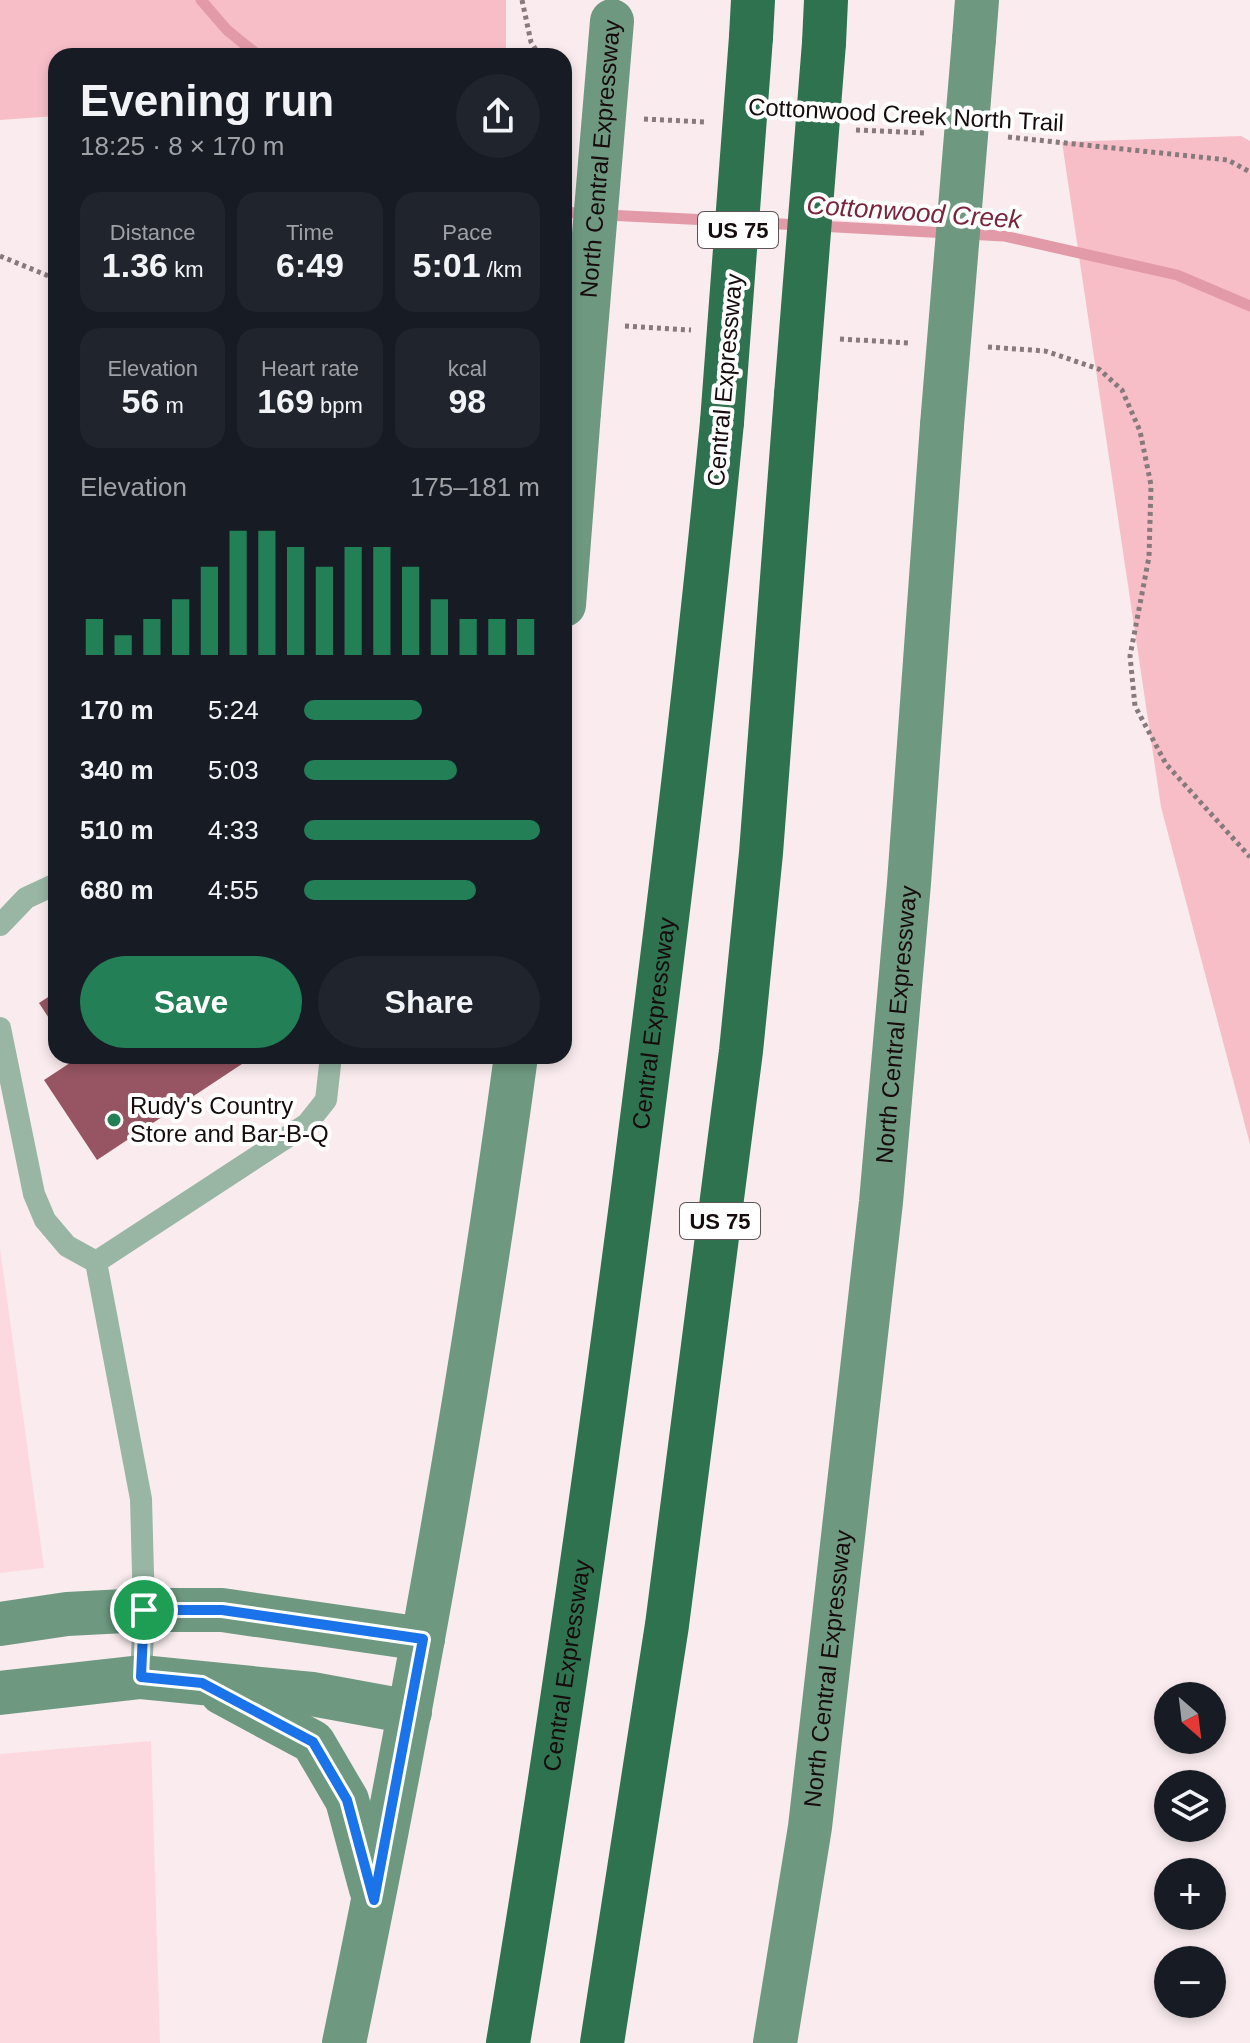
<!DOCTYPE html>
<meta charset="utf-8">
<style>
:root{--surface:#171b24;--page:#20242c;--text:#f1f3f6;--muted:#9ea1a6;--accent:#237f55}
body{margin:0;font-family:Helvetica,sans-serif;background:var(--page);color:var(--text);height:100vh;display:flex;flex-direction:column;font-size:30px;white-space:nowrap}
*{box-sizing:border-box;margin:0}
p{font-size:26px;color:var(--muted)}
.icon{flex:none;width:44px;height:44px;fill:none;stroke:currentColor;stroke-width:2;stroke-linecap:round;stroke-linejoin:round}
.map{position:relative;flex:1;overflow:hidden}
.drawer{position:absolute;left:48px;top:48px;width:524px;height:1016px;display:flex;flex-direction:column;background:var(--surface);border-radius:24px;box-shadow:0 4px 12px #0003}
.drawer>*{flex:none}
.needle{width:52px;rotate:152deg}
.fabs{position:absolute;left:1154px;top:1682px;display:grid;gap:16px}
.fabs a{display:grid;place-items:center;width:72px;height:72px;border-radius:50%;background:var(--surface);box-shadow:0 4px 12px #0003;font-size:40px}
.pin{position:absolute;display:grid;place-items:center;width:68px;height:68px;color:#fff;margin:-34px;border:4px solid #fff;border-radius:50%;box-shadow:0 2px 8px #0007}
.round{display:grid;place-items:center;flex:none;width:84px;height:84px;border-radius:42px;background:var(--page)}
.head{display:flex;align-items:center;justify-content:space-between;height:136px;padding:0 32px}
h1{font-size:44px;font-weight:700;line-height:60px}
.metrics{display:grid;grid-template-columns:repeat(3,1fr);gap:12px;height:136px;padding:8px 32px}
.metrics div{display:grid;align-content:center;border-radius:20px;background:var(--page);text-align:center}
.metrics b{font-size:34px;font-weight:700}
.metrics small{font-size:22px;font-weight:400}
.metrics p{font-size:22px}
.chart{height:224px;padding:16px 32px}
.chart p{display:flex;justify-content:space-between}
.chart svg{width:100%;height:144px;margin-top:8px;stroke:var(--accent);stroke-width:6}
.button{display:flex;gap:16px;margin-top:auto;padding:16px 32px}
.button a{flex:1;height:92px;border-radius:48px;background:var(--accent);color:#fff;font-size:32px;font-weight:700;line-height:92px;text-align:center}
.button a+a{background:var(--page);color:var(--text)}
ul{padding:0 32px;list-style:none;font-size:26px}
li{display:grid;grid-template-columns:128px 96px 1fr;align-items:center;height:60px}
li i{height:20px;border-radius:10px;background:var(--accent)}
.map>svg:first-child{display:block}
.built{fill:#fcd9df}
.green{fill:#f8bec8}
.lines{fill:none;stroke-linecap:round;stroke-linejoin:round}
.stream{stroke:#e39aa8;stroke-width:11}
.building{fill:#975563}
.path{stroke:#877a7c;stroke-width:5;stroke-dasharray:4 4;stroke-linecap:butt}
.lane{stroke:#99b6a5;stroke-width:22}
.secondary{stroke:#6e9980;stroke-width:44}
.highway{stroke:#2e7250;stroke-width:44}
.secondary-bridge{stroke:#6e9980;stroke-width:44}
.highway-bridge{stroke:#2e7250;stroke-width:44}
.route-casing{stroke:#fff;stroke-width:16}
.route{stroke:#1a73e8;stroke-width:10}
.poi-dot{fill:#237f55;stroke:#fff;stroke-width:3}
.labels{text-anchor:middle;stroke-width:8;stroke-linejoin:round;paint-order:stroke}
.shield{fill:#fff;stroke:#5c5456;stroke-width:2}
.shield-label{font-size:22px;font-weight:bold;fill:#160b0d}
.street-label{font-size:24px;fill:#160b0d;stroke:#fff}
.poi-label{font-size:24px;fill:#160b0d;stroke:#fff;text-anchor:start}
.water-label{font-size:26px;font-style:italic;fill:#79253d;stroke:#fff}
</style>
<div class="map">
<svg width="1250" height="2043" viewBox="0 0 1250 2043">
<rect width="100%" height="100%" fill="#faecee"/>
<g class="built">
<polygon points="0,1248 44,1568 0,1573"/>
<polygon points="151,1741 160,2043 0,2043 0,1754"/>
</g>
<g class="green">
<polygon points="0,0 506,0 506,56 56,56 56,116 0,120"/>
<polygon points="1241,136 1250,141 1250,1144 1161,807 1062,142"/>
</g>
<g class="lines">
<g class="stream">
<polyline points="201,0 227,30 259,56"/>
<polyline points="564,212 589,214"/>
<polyline points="606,215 729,221"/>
<polyline points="746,222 800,225"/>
<polyline points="818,226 948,233"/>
<polyline points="965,234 1004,236 1177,275 1250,306"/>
</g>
</g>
<g class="building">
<polygon points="56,992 56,1029 39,1003"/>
<polygon points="74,1056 254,1056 97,1160 44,1080 76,1059"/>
</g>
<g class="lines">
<g class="path">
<polyline points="522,0 531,42 540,56"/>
<polyline points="644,119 706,122"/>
<polyline points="856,130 926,133"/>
<polyline points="1008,137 1228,160 1250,172"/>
<polyline points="0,256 56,279"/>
<polyline points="625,326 691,330"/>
<polyline points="840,339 910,343"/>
<polyline points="988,347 1045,351 1099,369 1122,390 1140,431 1151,485 1149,557 1130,656 1135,706 1166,764 1250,857"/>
</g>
<g class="lane">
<polyline points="0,925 26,898 56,884"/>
<polyline points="0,1028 34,1194 45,1220 67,1246 96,1262 141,1499 144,1610 141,1677"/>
<polyline points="96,1262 307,1124 326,1100 331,1056"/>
</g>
<g class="secondary">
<polyline points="974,39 977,0"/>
<polyline points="564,605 579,412"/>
<polyline points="0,1624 67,1614 144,1610 222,1610 423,1639"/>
<polyline points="0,1693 141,1677 312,1694 410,1712"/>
<polyline points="222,1693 313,1742 347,1800 371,1889"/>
<path d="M344 2043C412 1716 471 1387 516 1056"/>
<path id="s1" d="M775 2043 810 1827 881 1202 909 883 942 425"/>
</g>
<g class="highway">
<polyline points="751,37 753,0"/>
<polyline points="824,43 826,0"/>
<path id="s2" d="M508 2043C555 1762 595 1480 632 1197 665 939 697 681 722 422"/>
<polyline points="602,2043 667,1625 741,1051 761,853 796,395"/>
</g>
<g class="secondary-bridge">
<path id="s3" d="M579 412 612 21"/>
<polyline points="942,425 974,39"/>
</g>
<g class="highway-bridge">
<polyline points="796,395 824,43"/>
<polyline points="722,422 751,37"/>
</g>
</g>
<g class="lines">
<defs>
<polygon id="route" points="144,1610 222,1610 423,1639 374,1900 347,1800 313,1742 202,1683 141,1677"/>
</defs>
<use href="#route" class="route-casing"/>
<use href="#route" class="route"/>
</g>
<circle class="poi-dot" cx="114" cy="1120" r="8"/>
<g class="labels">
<g class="shield">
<rect x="698" y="212" width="80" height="36" rx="6"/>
<rect x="680" y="1203" width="80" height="36" rx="6"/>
</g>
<g class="shield-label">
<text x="738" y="238">US 75</text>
<text x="720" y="1229">US 75</text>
</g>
<g class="street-label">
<text transform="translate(906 115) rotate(3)" y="8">Cottonwood Creek North Trail</text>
<text dy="8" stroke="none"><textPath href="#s3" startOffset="254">North Central Expressway</textPath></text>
<text transform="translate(725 380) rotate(-85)" y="8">Central Expressway</text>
<text dy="8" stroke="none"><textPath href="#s2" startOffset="1030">Central Expressway</textPath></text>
<text dy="8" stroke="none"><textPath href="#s1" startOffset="1026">North Central Expressway</textPath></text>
<text dy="8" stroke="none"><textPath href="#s2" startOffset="382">Central Expressway</textPath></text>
<text dy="8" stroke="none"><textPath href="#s1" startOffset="378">North Central Expressway</textPath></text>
</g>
<g class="poi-label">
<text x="130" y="1114">Rudy's Country<tspan x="130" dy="28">Store and Bar-B-Q</tspan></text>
</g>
<g class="water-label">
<text transform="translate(914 212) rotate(4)" y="9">Cottonwood Creek</text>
</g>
</g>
</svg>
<div class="fabs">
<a><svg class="needle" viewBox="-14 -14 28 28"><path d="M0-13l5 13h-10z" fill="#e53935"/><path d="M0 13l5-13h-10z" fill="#9ea1a6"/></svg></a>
<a><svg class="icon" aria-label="layers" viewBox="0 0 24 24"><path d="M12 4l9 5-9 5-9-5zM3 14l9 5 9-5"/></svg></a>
<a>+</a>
<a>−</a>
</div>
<div class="pin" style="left:144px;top:1610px;background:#1e9e55"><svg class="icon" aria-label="arrive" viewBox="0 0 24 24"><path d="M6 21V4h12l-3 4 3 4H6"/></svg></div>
<section class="drawer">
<div class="head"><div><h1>Evening run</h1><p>18:25 · 8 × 170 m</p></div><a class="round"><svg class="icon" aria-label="share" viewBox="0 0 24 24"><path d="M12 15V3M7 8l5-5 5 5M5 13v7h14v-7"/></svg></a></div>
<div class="metrics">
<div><p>Distance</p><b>1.36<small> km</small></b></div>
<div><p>Time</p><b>6:49</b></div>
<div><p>Pace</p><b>5:01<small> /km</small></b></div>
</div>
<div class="metrics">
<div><p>Elevation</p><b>56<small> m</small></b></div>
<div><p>Heart rate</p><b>169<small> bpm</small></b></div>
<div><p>kcal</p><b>98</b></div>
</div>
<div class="chart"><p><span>Elevation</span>175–181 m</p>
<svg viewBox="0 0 160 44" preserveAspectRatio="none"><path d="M5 44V33M15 44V38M25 44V33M35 44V27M45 44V17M55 44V6M65 44V6M75 44V11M85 44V17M95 44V11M105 44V11M115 44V17M125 44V27M135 44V33M145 44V33M155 44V33"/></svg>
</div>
<ul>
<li><b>170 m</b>5:24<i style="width:50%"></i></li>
<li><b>340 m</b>5:03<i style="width:65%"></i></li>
<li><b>510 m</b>4:33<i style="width:100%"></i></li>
<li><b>680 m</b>4:55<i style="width:73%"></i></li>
</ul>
<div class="button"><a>Save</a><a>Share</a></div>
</section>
</div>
